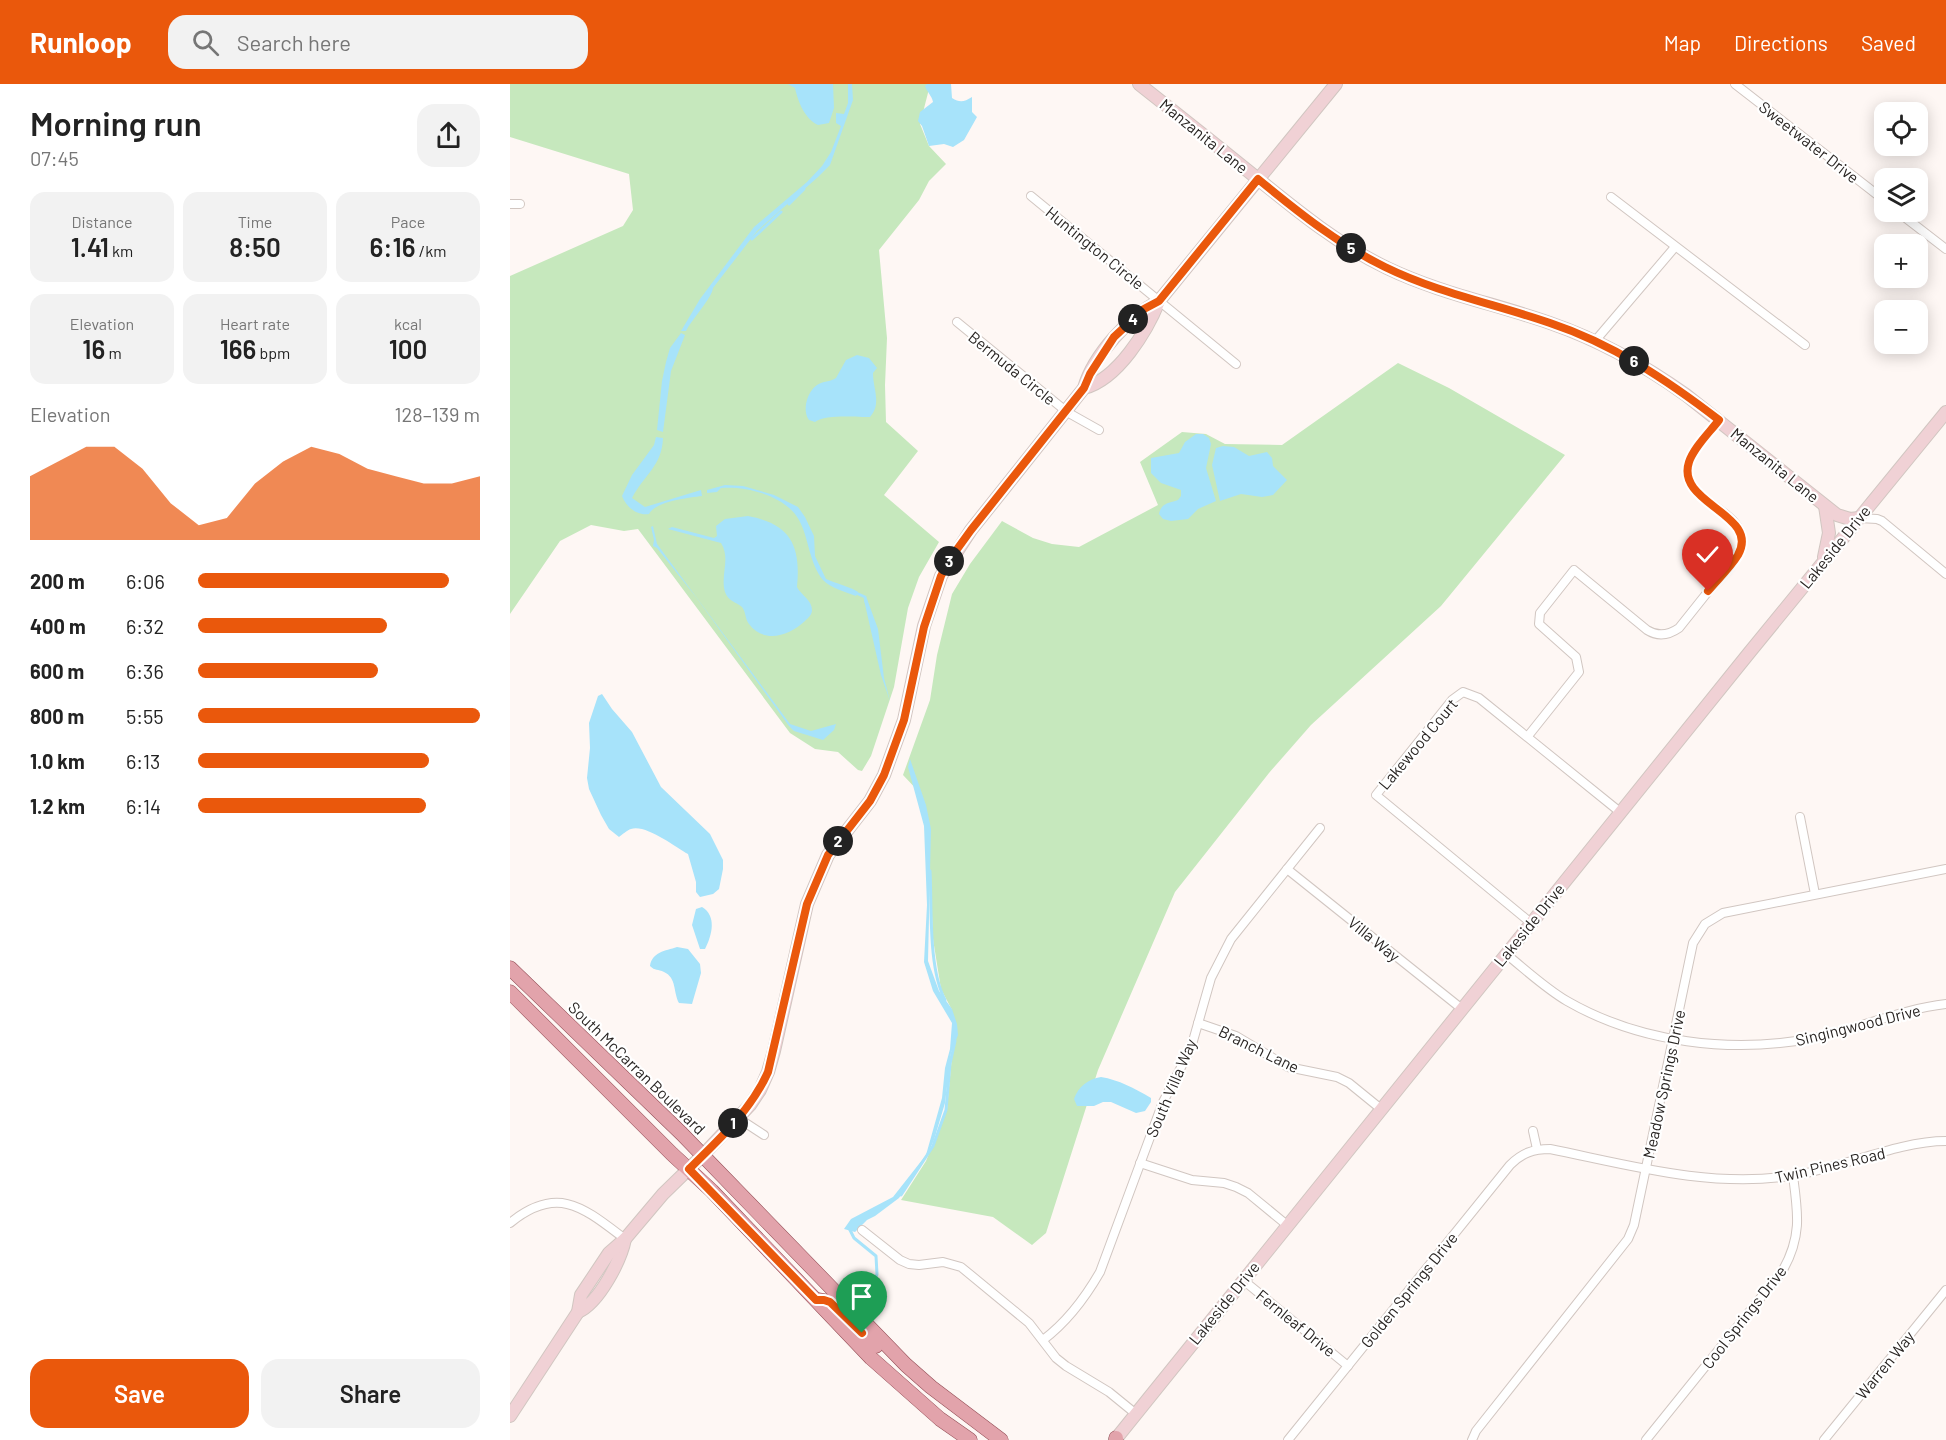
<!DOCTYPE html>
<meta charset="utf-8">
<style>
:root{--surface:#fff;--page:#f2f2f2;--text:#222;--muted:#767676;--accent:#ea580c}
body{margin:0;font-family:Barlow,sans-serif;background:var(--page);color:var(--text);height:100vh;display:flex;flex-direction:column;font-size:22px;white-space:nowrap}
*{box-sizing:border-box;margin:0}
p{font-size:20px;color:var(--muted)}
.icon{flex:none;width:33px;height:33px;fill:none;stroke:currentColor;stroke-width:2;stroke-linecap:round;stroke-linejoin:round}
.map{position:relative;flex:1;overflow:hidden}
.details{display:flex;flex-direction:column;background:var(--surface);width:510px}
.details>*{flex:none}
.buttons{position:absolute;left:1364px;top:18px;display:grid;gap:12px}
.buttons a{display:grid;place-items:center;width:54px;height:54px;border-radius:12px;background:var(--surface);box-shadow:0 3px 15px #0003;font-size:30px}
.pin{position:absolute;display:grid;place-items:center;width:51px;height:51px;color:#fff;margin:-62px -26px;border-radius:50% 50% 50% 0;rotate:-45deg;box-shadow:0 0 6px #0007}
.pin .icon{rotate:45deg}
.km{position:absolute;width:30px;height:30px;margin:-15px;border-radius:50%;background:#222;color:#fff;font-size:16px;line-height:30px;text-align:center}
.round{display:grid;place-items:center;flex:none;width:63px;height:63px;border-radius:18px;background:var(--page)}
.head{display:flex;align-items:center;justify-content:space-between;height:102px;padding:0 30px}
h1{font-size:33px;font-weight:600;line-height:45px}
.stats{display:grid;grid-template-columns:repeat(3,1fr);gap:9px;height:102px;padding:6px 30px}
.stats div{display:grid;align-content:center;border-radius:15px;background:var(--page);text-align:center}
.stats b{font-size:26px;font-weight:600}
.stats small{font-size:16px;font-weight:400}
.stats p{font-size:16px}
.chart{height:168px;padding:12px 30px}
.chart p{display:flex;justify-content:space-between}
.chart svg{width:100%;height:108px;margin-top:6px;fill:var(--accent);opacity:.7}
.primary-button{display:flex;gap:12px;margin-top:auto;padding:12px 30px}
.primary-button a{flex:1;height:69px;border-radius:18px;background:var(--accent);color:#fff;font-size:24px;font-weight:600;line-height:69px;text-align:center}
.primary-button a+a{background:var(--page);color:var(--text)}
ul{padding:0 30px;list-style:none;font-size:20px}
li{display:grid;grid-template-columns:96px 72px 1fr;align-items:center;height:45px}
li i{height:15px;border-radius:8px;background:var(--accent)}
header{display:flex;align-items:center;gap:36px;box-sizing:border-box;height:84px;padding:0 30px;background:var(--accent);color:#fff}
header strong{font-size:28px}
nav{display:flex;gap:33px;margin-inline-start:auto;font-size:21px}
.search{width:420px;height:54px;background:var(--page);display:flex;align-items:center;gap:15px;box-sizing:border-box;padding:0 21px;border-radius:18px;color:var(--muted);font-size:22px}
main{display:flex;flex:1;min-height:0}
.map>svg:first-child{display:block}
.green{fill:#c6e8bd}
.water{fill:#a7e3fa}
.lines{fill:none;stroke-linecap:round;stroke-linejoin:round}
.stream{stroke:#a7e3fa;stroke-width:3}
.street-casing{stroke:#d1c6c1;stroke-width:10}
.secondary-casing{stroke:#d1c6c1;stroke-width:14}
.primary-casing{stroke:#944f57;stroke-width:15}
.street{stroke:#fff;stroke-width:8}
.secondary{stroke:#f0d1d5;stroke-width:12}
.primary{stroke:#e2a3ab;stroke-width:14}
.route-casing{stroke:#fff;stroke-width:12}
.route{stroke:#ea580c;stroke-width:8}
.labels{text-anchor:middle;stroke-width:4.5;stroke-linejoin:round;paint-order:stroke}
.street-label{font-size:16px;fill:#292523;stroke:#fff}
</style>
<header>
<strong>Runloop</strong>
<div class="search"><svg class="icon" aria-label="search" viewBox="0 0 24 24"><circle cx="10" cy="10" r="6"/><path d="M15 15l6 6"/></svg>Search here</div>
<nav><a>Map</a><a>Directions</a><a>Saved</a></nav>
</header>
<main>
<section class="details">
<div class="head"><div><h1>Morning run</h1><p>07:45</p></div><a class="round"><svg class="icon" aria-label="share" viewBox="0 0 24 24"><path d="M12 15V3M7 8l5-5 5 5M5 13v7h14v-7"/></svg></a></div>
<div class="stats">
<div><p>Distance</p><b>1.41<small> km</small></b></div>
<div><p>Time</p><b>8:50</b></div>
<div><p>Pace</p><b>6:16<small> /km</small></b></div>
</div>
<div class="stats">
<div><p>Elevation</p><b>16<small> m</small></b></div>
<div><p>Heart rate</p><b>166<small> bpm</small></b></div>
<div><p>kcal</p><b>100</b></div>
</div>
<div class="chart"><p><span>Elevation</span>128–139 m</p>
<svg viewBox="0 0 160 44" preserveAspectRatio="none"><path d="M0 44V18L10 12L20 6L30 6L40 15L50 29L60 38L70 35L80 21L90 12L100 6L110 9L120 15L130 18L140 21L150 21L160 18V44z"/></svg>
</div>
<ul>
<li><b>200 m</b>6:06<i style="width:89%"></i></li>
<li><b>400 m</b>6:32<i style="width:67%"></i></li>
<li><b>600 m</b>6:36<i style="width:64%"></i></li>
<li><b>800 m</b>5:55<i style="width:100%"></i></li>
<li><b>1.0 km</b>6:13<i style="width:82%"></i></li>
<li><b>1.2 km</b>6:14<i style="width:81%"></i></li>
</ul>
<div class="primary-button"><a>Save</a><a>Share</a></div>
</section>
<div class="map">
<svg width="1436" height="1356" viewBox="0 0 1436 1356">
<rect width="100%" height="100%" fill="#fef7f4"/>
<g class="green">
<polygon points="0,0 424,0 419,5 410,40 419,62 436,80 419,97 409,116 369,166 377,254 375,301 376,338 408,367 374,411 429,458 409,493 398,524 384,603 361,672 352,687 348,686 328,668 305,665 280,649 128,445 114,447 81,441 50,457 0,530 0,192 113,142 123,126 119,90 0,53"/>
<polygon points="888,279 939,304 1055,371 931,522 801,641 759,689 665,808 588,986 536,1149 522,1161 483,1133 391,1116 416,1077 437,1025 442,972 442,926 431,905 423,855 418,736 410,709 393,691 420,616 427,571 442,510 460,480 492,437 523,454 542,460 569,463 648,421 630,378 672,348 696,350 715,360 772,361"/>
</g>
<g class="water">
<path d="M278 0H323L324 24 319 39 308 41C295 35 288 18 285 4Z"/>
<path d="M338 0H342L343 16 320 81 308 93 247 147 203 204C202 214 182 235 176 247H171L190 215 244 143 297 98 312 82 321 68 331 42 326 39V29L334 30 338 19Z"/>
<path d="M417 0H441L442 14C450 19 454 18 462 13V28L467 33 454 56 443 63 434 60 419 62 412 42 408 37 410 28 423 18C422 12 417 8 415 2Z"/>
<polygon points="171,249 175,251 161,287 153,348 147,346 152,297 156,278 160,264"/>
<path d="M347 271 359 274 367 284 363 289C363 305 372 320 360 333 346 333 315 330 305 338L299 336C292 326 297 308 307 301 313 297 320 298 326 294L336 276Z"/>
<path d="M686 350H693L699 354 701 360 696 384 706 417 688 425 678 435 661 437 653 435 649 430C651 419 659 419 668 416L671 412V406L651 399 641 389V374L669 369 675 358Z"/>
<path d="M146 353 153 354C152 382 134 391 122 414L135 423 191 406 192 412C178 414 146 417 139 430 127 432 116 423 112 412L122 391 144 361Z"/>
<polygon points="713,362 724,363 739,372 757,368 762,374 763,382 777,396 763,411 752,413 731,410 710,417 702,381 706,364"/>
<path d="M215 401 233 402 264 411 288 423 295 433 304 452 305 472 316 495C325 499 343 504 348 508L346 512C336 508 320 504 313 496 299 479 299 454 289 436 275 411 236 402 211 404L207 408 197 409V406Z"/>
<path d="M238 432C281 440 291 462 287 503 291 511 302 516 302 526 302 531 298 534 295 537 279 552 254 560 239 540 235 535 236 528 232 523 226 518 218 517 215 508 210 491 221 475 211 459L158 445 162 443 204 454 207 452 206 442 215 435Z"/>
<polygon points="143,442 147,460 280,640 301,647 326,640 324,646 313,656 284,647 279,642 186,513 147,464 143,462 144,456 141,443"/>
<polygon points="357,515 368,545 374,594 380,617 371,591 354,516"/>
<path d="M92 610 102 625 122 648 151 703 200 750 213 776V785L209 805 203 810 190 813 186 808V798L178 770C165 763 136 740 121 745 117 746 112 751 109 753L99 745 91 731 79 705 77 694 80 664 79 639 88 612Z"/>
<polygon points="400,675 416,721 421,745 418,877 429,907 442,925 447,940 448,951 441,969 435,1019 424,1056 417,1072 389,1114 365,1132 357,1136 345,1148 334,1145 341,1135 383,1113 416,1071 432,1014 435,984 440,965 442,939 423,907 414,878 417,821 414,742 398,683"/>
<path d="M192 823C207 832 202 851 195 865H190L182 841 186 825Z"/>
<path d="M167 863 178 865 190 880 191 889 182 920 169 919C163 908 167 894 154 888 148 885 145 887 140 882 142 868 155 867 167 863Z"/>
<path d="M591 993C609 996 624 1004 641 1014V1018L635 1027 626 1029 601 1018H593L584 1022H567L564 1015C568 1003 578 995 591 993Z"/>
</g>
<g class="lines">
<g class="stream">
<polyline points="279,120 294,105"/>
<polyline points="242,155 271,128"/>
<polyline points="344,508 355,513 356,518"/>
<path d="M420 787C422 823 418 884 435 916"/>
<polyline points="391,1111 423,1062 436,1026 440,980 445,957"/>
<polyline points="339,1144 344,1154 366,1172 367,1190 361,1210"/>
</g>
<defs>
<g id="street">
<polyline points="1225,0 1374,116"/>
<polyline points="521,112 726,280"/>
<polyline points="1101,113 1295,261"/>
<polyline points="0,120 10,120"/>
<polyline points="1388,128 1436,165"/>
<polyline points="447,238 557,328 589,346"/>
<polyline points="1085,257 1165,163"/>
<polyline points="1349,434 1367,435 1372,437 1436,490"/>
<path d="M1018 652 1069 588 1066 573 1029 540 1030 529 1064 486 1137 546C1148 553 1159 551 1169 544L1228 470C1229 466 1232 461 1232 457 1231 422 1166 417 1179 377 1184 363 1200 349 1209 336"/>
<polyline points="1290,733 1305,810"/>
<polyline points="777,785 952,925"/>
<polyline points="1021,839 866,711 942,616 953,608 969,614 1110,728"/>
<path d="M996 870C1016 886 1035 904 1057 917 1130 959 1222 970 1304 954 1348 945 1391 925 1436 920"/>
<polyline points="688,939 726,952 778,983 827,993 839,999 871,1025"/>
<polyline points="228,1034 254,1051"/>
<polyline points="1023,1047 1027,1065"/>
<polyline points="630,1079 682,1096 714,1099 726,1103 738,1109 777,1141"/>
<path d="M0 1139C48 1100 74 1124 115 1155"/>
<polyline points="352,1146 390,1176 399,1180 409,1181 433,1178 451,1183 519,1239 546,1274 556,1282 599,1308 626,1330"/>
<polyline points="733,1196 838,1282"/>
<path d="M533 1256C557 1238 575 1214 590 1188L653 1018 681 964 701 894 721 855 810 744"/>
<path d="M778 1356 1000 1081C1012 1069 1023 1065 1040 1065 1119 1081 1199 1104 1280 1092 1330 1085 1387 1057 1436 1057"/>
<polyline points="962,1356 966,1347 1118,1155 1124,1141 1183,859 1195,840 1213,829 1436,785"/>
<path d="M1136 1356 1273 1186C1292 1152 1288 1129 1283 1092"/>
<polyline points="1314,1356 1436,1206"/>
</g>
<g id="secondary">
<path d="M629 0C667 30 705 60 743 91 785 125 827 160 877 184 929 209 986 220 1040 239 1089 256 1134 281 1176 311L1327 431 1340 435 1349 434"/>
<path d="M574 304C608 295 637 247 649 217L826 0"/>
<polyline points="1314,473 1319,449 1315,422"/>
<path d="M68 1228C89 1219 111 1176 115 1155"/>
<path d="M0 1332 68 1228 71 1211 99 1169 115 1155 153 1110 192 1072 240 1021 250 1006 258 988 264 967 297 820 318 771 360 717 374 691 394 636 414 542 431 492 461 446 574 304C584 270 619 233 649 217"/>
<polyline points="605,1356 1239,569 1436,328"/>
</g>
<g id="primary">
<polyline points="0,884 171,1049 396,1281 421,1303 491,1356"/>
<polyline points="0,908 162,1070 202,1107 361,1274 430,1335 460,1356"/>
<polyline points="308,1216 320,1218 366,1262"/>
<polyline points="606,1356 606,1354"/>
</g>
</defs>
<use href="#street" class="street-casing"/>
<use href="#secondary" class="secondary-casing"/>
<use href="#primary" class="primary-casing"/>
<use href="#street" class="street"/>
<use href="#secondary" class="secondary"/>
<use href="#primary" class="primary"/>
</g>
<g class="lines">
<defs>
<path id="route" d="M352 1249 320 1218 314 1216H306L179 1085C209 1056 241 1026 258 988L297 820 318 771 360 717 374 691 394 636 414 543 431 492 440 475 461 446 574 304 580 290 604 253 634 225 649 217 748 95C788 128 828 160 875 183 928 209 985 220 1040 239 1103 260 1157 296 1209 336 1200 348 1184 363 1179 378 1165 420 1251 430 1228 471 1220 484 1208 495 1198 507"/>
</defs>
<use href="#route" class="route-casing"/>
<use href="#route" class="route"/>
</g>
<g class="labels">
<g class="street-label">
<text transform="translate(694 52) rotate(39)" y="6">Manzanita Lane</text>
<text transform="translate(1299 58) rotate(38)" y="6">Sweetwater Drive</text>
<text transform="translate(585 164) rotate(39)" y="6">Huntington Circle</text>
<text transform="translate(502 284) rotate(39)" y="6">Bermuda Circle</text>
<text transform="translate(1265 381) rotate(39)" y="6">Manzanita Lane</text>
<text transform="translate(1325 463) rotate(-51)" y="6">Lakeside Drive</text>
<text transform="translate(908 660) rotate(-50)" y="6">Lakewood Court</text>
<text transform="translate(1019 841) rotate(-51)" y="6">Lakeside Drive</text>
<text transform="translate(864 855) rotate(39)" y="6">Villa Way</text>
<text transform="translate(1348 941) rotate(-14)" y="6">Singingwood Drive</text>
<text transform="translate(749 965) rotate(26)" y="6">Branch Lane</text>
<text transform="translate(127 984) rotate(44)" y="6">South McCarran Boulevard</text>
<text transform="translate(1154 1000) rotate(-78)" y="6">Meadow Springs Drive</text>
<text transform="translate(661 1004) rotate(-67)" y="6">South Villa Way</text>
<text transform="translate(1320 1081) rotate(-13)" y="6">Twin Pines Road</text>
<text transform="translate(899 1206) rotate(-51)" y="6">Golden Springs Drive</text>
<text transform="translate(714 1219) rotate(-51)" y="6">Lakeside Drive</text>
<text transform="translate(1234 1233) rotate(-52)" y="6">Cool Springs Drive</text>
<text transform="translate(786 1239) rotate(39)" y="6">Fernleaf Drive</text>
<text transform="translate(1375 1281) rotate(-51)" y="6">Warren Way</text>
</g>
</g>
</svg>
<div class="buttons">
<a><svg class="icon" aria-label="locate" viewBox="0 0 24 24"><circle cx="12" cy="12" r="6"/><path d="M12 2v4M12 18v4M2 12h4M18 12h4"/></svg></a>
<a><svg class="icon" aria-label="layers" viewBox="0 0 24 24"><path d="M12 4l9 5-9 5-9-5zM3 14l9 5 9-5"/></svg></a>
<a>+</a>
<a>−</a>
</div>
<div class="pin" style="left:352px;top:1249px;background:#1e9e55"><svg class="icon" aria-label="arrive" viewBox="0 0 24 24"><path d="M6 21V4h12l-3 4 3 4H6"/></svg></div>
<div class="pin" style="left:1198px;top:507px;background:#d93025"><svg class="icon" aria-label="check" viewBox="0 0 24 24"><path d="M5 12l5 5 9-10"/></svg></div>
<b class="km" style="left:223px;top:1039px">1</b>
<b class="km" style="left:328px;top:757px">2</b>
<b class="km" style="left:439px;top:477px">3</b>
<b class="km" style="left:623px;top:235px">4</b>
<b class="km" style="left:841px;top:164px">5</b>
<b class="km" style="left:1124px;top:277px">6</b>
</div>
</main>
